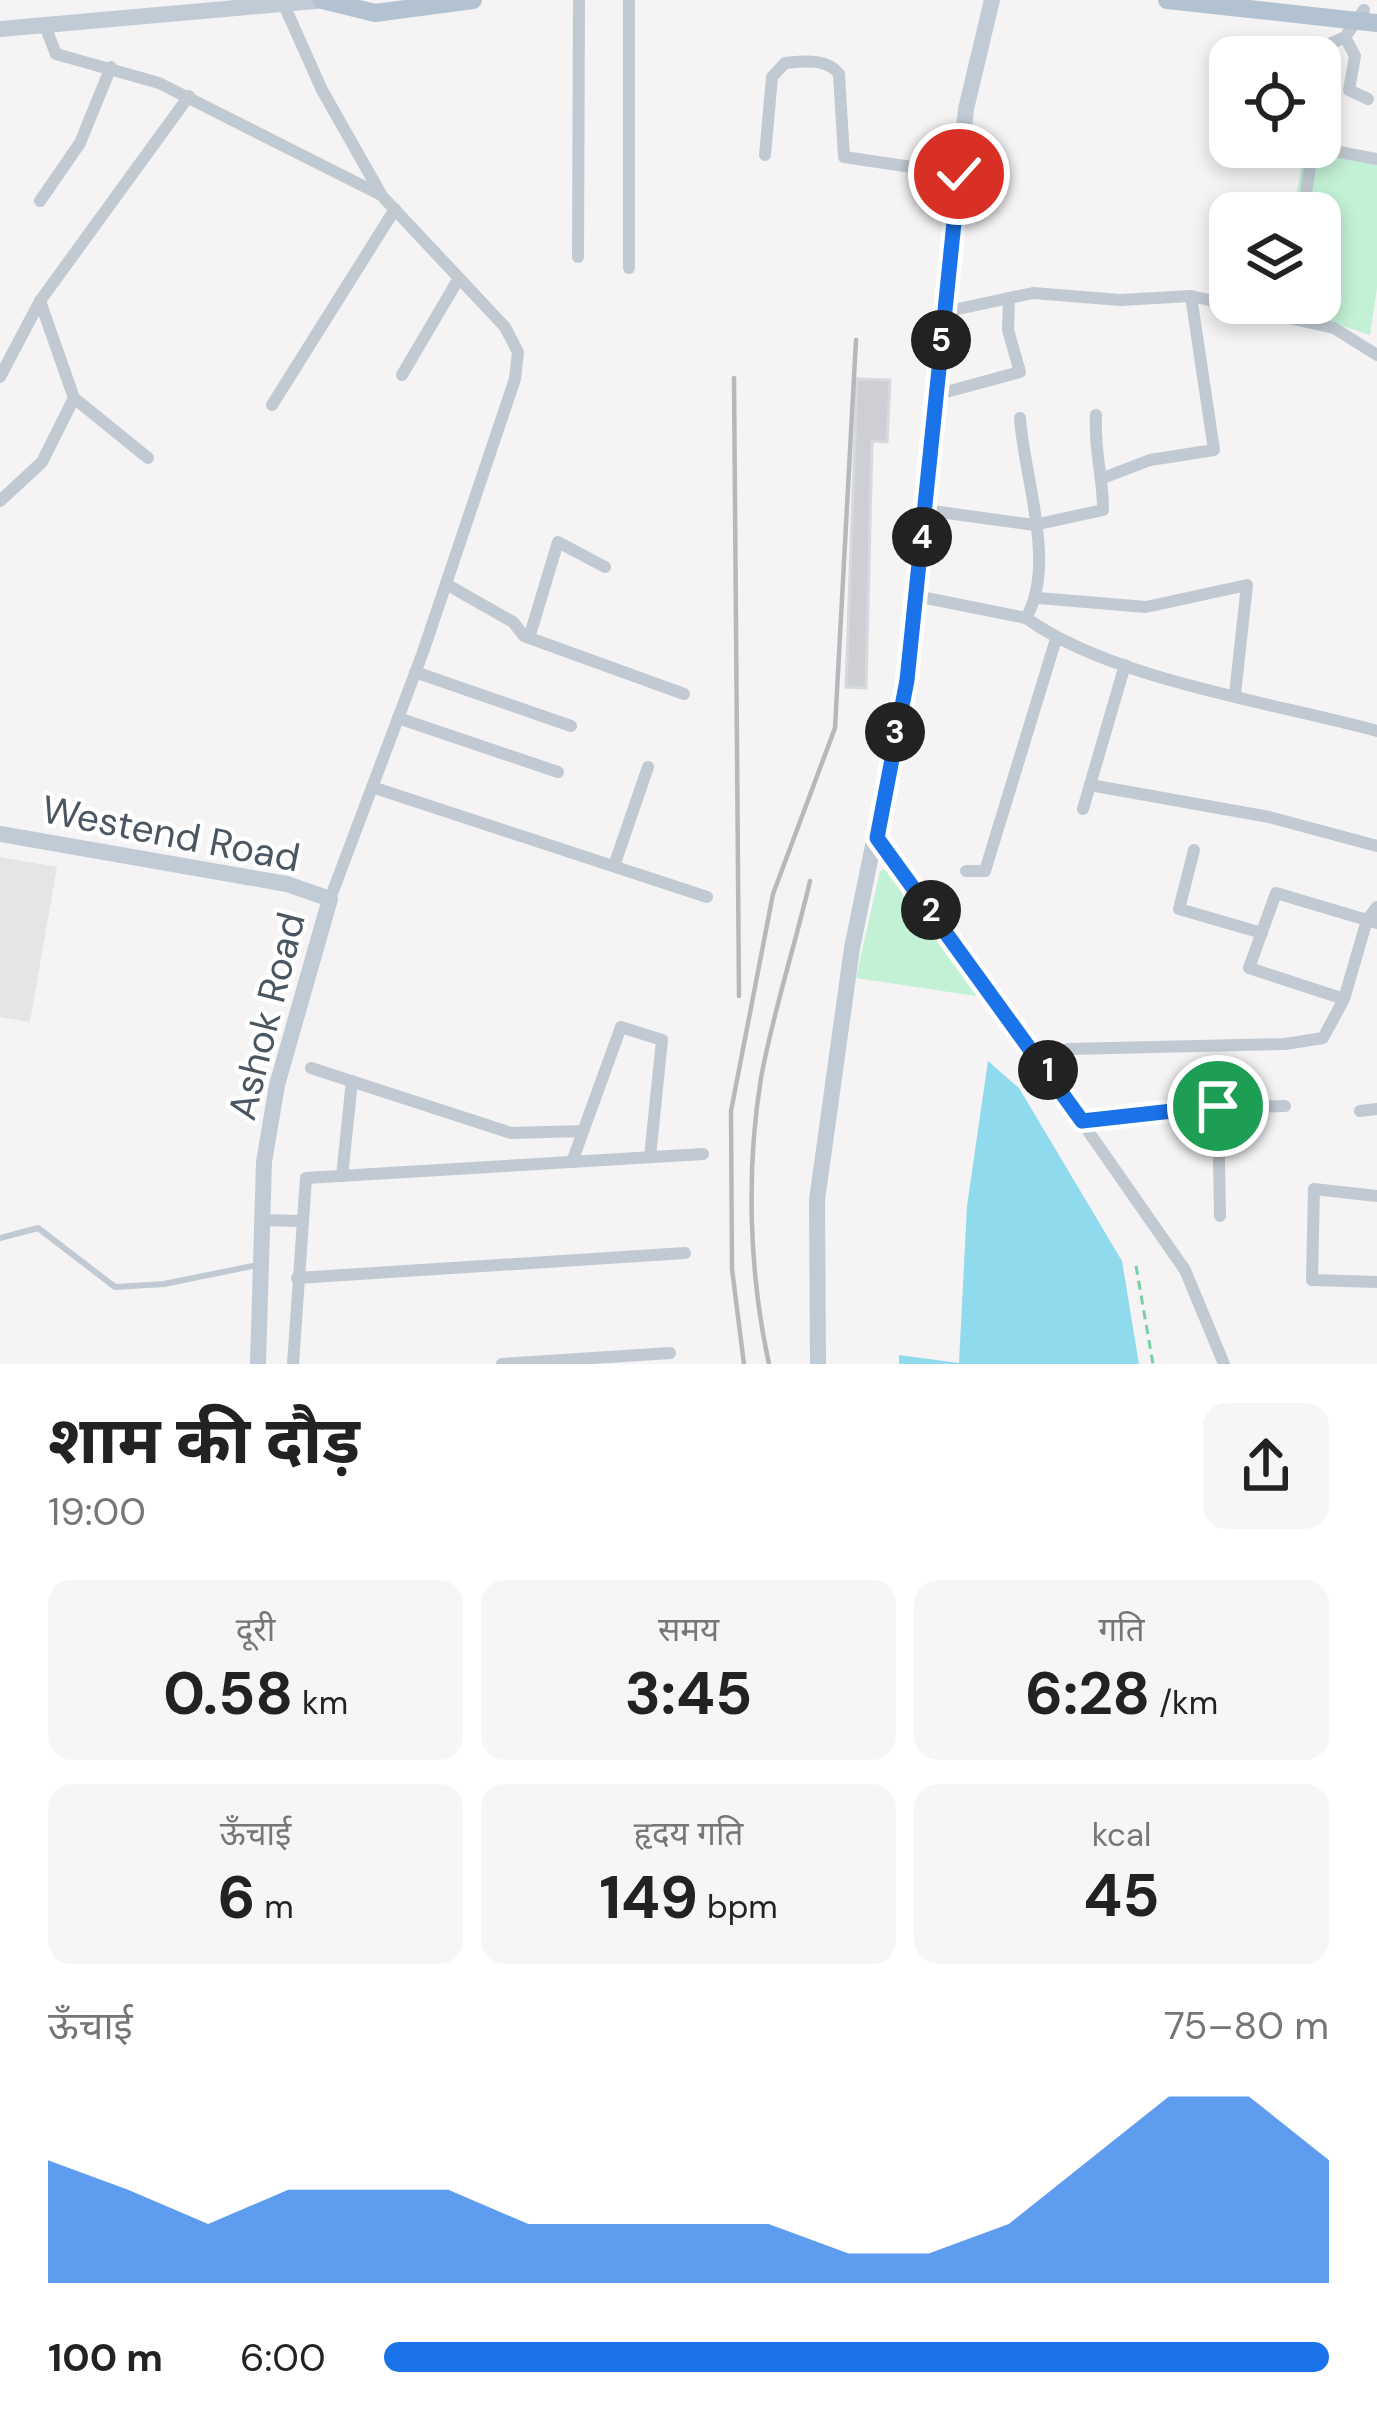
<!DOCTYPE html>
<html lang="hi">
<meta charset="utf-8">
<style>
:root{--surface:#fff;--page:#f6f6f6;--text:#222;--muted:#767676;--accent:#1a73e8}
body{margin:0;font-family:"DM Sans","Noto Sans Devanagari",sans-serif;background:var(--page);color:var(--text);height:100vh;display:flex;flex-direction:column;font-size:45px;white-space:nowrap}
*{box-sizing:border-box;margin:0}
p{font-size:39px;color:var(--muted)}
.icon{flex:none;width:66px;height:66px;fill:none;stroke:currentColor;stroke-width:2;stroke-linecap:round;stroke-linejoin:round}
.map{position:relative;height:1364px;overflow:hidden}
.sheet{display:flex;flex-direction:column;background:var(--surface);flex:1}
.sheet>*{flex:none}
.tools{position:absolute;left:1209px;top:36px;display:grid;gap:24px}
.tools a{display:grid;place-items:center;width:132px;height:132px;border-radius:24px;background:var(--surface);box-shadow:0 6px 18px #0003;font-size:60px}
.pin{position:absolute;display:grid;place-items:center;width:102px;height:102px;color:#fff;margin:-51px;border:6px solid #fff;border-radius:50%;box-shadow:0 3px 12px #0007}
.km{position:absolute;width:60px;height:60px;margin:-30px;border-radius:50%;background:#222;color:#fff;font-size:33px;line-height:60px;text-align:center}
.round{display:grid;place-items:center;flex:none;width:126px;height:126px;border-radius:24px;background:var(--page)}
.head{display:flex;align-items:center;justify-content:space-between;height:204px;padding:0 48px}
h1{font-size:66px;font-weight:700;line-height:90px}
.metrics{display:grid;grid-template-columns:repeat(3,1fr);gap:18px;height:204px;padding:12px 48px}
.metrics div{display:grid;align-content:center;border-radius:24px;background:var(--page);text-align:center}
.metrics b{font-size:60px;font-weight:700}
.metrics small{font-size:33px;font-weight:400}
.metrics p{font-size:33px}
.chart{height:336px;padding:24px 48px}
.chart p{display:flex;justify-content:space-between}
.chart svg{width:100%;height:216px;margin-top:12px;fill:var(--accent);opacity:.7}
ul{padding:0 48px;list-style:none;font-size:39px}
li{display:grid;grid-template-columns:192px 144px 1fr;align-items:center;height:90px}
li i{height:30px;border-radius:15px;background:var(--accent)}
.map>svg:first-child{display:block}
.education{fill:#e6e4e5}
.green{fill:#c3f1d5}
.water{fill:#90daee}
.building{fill:#cdcfd5;stroke:#d7d9de;stroke-width:3}
.lines{fill:none;stroke-linecap:round;stroke-linejoin:round}
.path{stroke:#7ad0a6;stroke-width:3;stroke-dasharray:9 6;stroke-linecap:butt}
.lane{stroke:#c1cad2;stroke-width:6}
.street{stroke:#c1cad2;stroke-width:12}
.secondary{stroke:#c1cbd6;stroke-width:16}
.primary{stroke:#b3c2d1;stroke-width:18}
.rail{stroke:#b5b8bd;stroke-width:4.5}
.route-casing{stroke:#fff;stroke-width:24}
.route{stroke:#1a73e8;stroke-width:15}
.labels{text-anchor:middle;stroke-width:9;stroke-linejoin:round;paint-order:stroke}
.street-label{font-size:39px;fill:#4a5661;stroke:#fff}
</style>
<div class="map">
<svg width="1377" height="1364" viewBox="0 0 1377 1364">
<rect width="100%" height="100%" fill="#f5f3f3"/>
<polygon class="education" points="0,857 57,867 30,1022 0,1017"/>
<g class="green">
<polygon points="1305,147 1377,156 1377,288 1370,335 1276,304 1320,303 1320,213 1293,213"/>
<polygon points="891,868 989,998 856,978 880,871"/>
</g>
<polygon class="water" points="988,1061 1019,1088 1122,1261 1139,1364 899,1364 899,1355 959,1363 967,1206"/>
<polygon class="building" points="857,379 890,380 887,442 872,441 866,688 846,687"/>
<g class="lines">
<polyline class="path" points="1136,1266 1153,1364"/>
<polyline class="lane" points="0,1238 38,1228 115,1287 164,1284 257,1265"/>
<g class="street">
<polyline points="284,5 322,90 382,196 505,327 518,352 515,379 423,652 330,899"/>
<polyline points="45,26 56,54 159,83 381,195"/>
<polyline points="1345,37 1355,56 1349,90 1368,99"/>
<polyline points="1320,60 1325,46 1345,37 1364,10"/>
<path d="M765 155 772 77 785 63C804 61 827 58 839 74L844 157 959 174"/>
<polyline points="40,201 80,143 111,67"/>
<polyline points="1303,213 1313,147 1377,159"/>
<polyline points="578,257 579,0"/>
<polyline points="629,268 629,0"/>
<polyline points="40,301 74,398 148,458"/>
<polyline points="944,312 1033,293 1120,300 1191,296 1334,328 1377,355"/>
<polyline points="402,375 459,278"/>
<polyline points="0,377 40,301 189,96"/>
<polyline points="935,395 1020,372 1008,330 1009,298"/>
<polyline points="272,405 395,209"/>
<polyline points="1103,478 1150,460 1214,450 1191,296"/>
<polyline points="0,501 42,462 74,398"/>
<path d="M925 510 1034 525 1103 510C1103 475 1094 453 1096 415"/>
<polyline points="446,584 513,622 524,636 684,694"/>
<path d="M916 596 1026 618C1057 564 1024 478 1020 418"/>
<polyline points="1038,598 1146,607 1247,585 1235,694"/>
<path d="M1026 618C1113 680 1271 702 1377 731"/>
<polyline points="529,638 558,542 605,567"/>
<polyline points="415,672 571,726"/>
<polyline points="398,718 558,772"/>
<polyline points="1090,785 1269,817 1377,846"/>
<polyline points="372,787 707,897"/>
<polyline points="1083,809 1125,665"/>
<polyline points="877,838 959,946 1185,1270 1224,1364"/>
<polyline points="1194,850 1179,909 1262,933"/>
<polyline points="614,866 648,767"/>
<polyline points="966,871 985,871 1056,639"/>
<polyline points="1377,907 1367,920 1377,923"/>
<polyline points="1043,1064 1068,1049 1285,1044 1323,1038 1344,999 1367,920 1276,893 1249,968 1344,999"/>
<polyline points="311,1068 511,1133 583,1131"/>
<polyline points="1218,1106 1220,1216"/>
<polyline points="1360,1111 1377,1109"/>
<polyline points="1083,1121 1167,1109 1285,1106"/>
<polyline points="572,1162 621,1027 662,1040 650,1157"/>
<polyline points="342,1176 352,1081"/>
<polyline points="1377,1196 1314,1189 1312,1280 1377,1282"/>
<polyline points="262,1220 300,1221"/>
<polyline points="297,1278 685,1253"/>
<polyline points="293,1364 306,1178 703,1154"/>
<polyline points="502,1364 670,1353"/>
</g>
<g class="secondary">
<polyline points="0,29 326,0"/>
<polyline points="0,834 287,884 330,899 277,1085 264,1162 258,1364"/>
<polyline points="818,1364 817,1200 852,948 907,680 966,109 992,0"/>
</g>
<g class="primary">
<polyline points="322,0 375,13 473,0"/>
<polyline points="1167,0 1377,23"/>
</g>
<g class="rail">
<polyline points="734,378 739,996"/>
<polyline points="744,1364 732,1269 731,1111 773,894 835,728 856,340"/>
<path d="M769 1364C749 1273 746 1170 761 1078 773 1012 795 946 810 881"/>
</g>
</g>
<g class="lines">
<defs>
<polyline id="route" points="959,174 907,680 877,838 1082,1121 1218,1106"/>
</defs>
<use href="#route" class="route-casing"/>
<use href="#route" class="route"/>
</g>
<g class="labels">
<g class="street-label">
<text transform="translate(171 833) rotate(11)" y="14">Westend Road</text>
<text transform="translate(266 1016) rotate(-76)" y="14">Ashok Road</text>
</g>
</g>
</svg>
<div class="tools">
<a><svg class="icon" aria-label="locate" viewBox="0 0 24 24"><circle cx="12" cy="12" r="6"/><path d="M12 2v4M12 18v4M2 12h4M18 12h4"/></svg></a>
<a><svg class="icon" aria-label="layers" viewBox="0 0 24 24"><path d="M12 4l9 5-9 5-9-5zM3 14l9 5 9-5"/></svg></a>
</div>
<div class="pin" style="left:1218px;top:1106px;background:#1e9e55"><svg class="icon" aria-label="arrive" viewBox="0 0 24 24"><path d="M6 21V4h12l-3 4 3 4H6"/></svg></div>
<div class="pin" style="left:959px;top:174px;background:#d93025"><svg class="icon" aria-label="check" viewBox="0 0 24 24"><path d="M5 12l5 5 9-10"/></svg></div>
<b class="km" style="left:1048px;top:1070px">1</b>
<b class="km" style="left:931px;top:910px">2</b>
<b class="km" style="left:895px;top:732px">3</b>
<b class="km" style="left:922px;top:537px">4</b>
<b class="km" style="left:941px;top:340px">5</b>
</div>
<section class="sheet">
<div class="head"><div><h1>शाम की दौड़</h1><p>19:00</p></div><a class="round"><svg class="icon" aria-label="share" viewBox="0 0 24 24"><path d="M12 15V3M7 8l5-5 5 5M5 13v7h14v-7"/></svg></a></div>
<div class="metrics">
<div><p>दूरी</p><b>0.58<small> km</small></b></div>
<div><p>समय</p><b>3:45</b></div>
<div><p>गति</p><b>6:28<small> /km</small></b></div>
</div>
<div class="metrics">
<div><p>ऊँचाई</p><b>6<small> m</small></b></div>
<div><p>हृदय गति</p><b>149<small> bpm</small></b></div>
<div><p>kcal</p><b>45</b></div>
</div>
<div class="chart"><p><span>ऊँचाई</span>75–80 m</p>
<svg viewBox="0 0 160 44" preserveAspectRatio="none"><path d="M0 44V19L10 25L20 32L30 25L40 25L50 25L60 32L70 32L80 32L90 32L100 38L110 38L120 32L130 19L140 6L150 6L160 19V44z"/></svg>
</div>
<ul>
<li><b>100 m</b>6:00<i style="width:100%"></i></li>
</ul>
</section>
